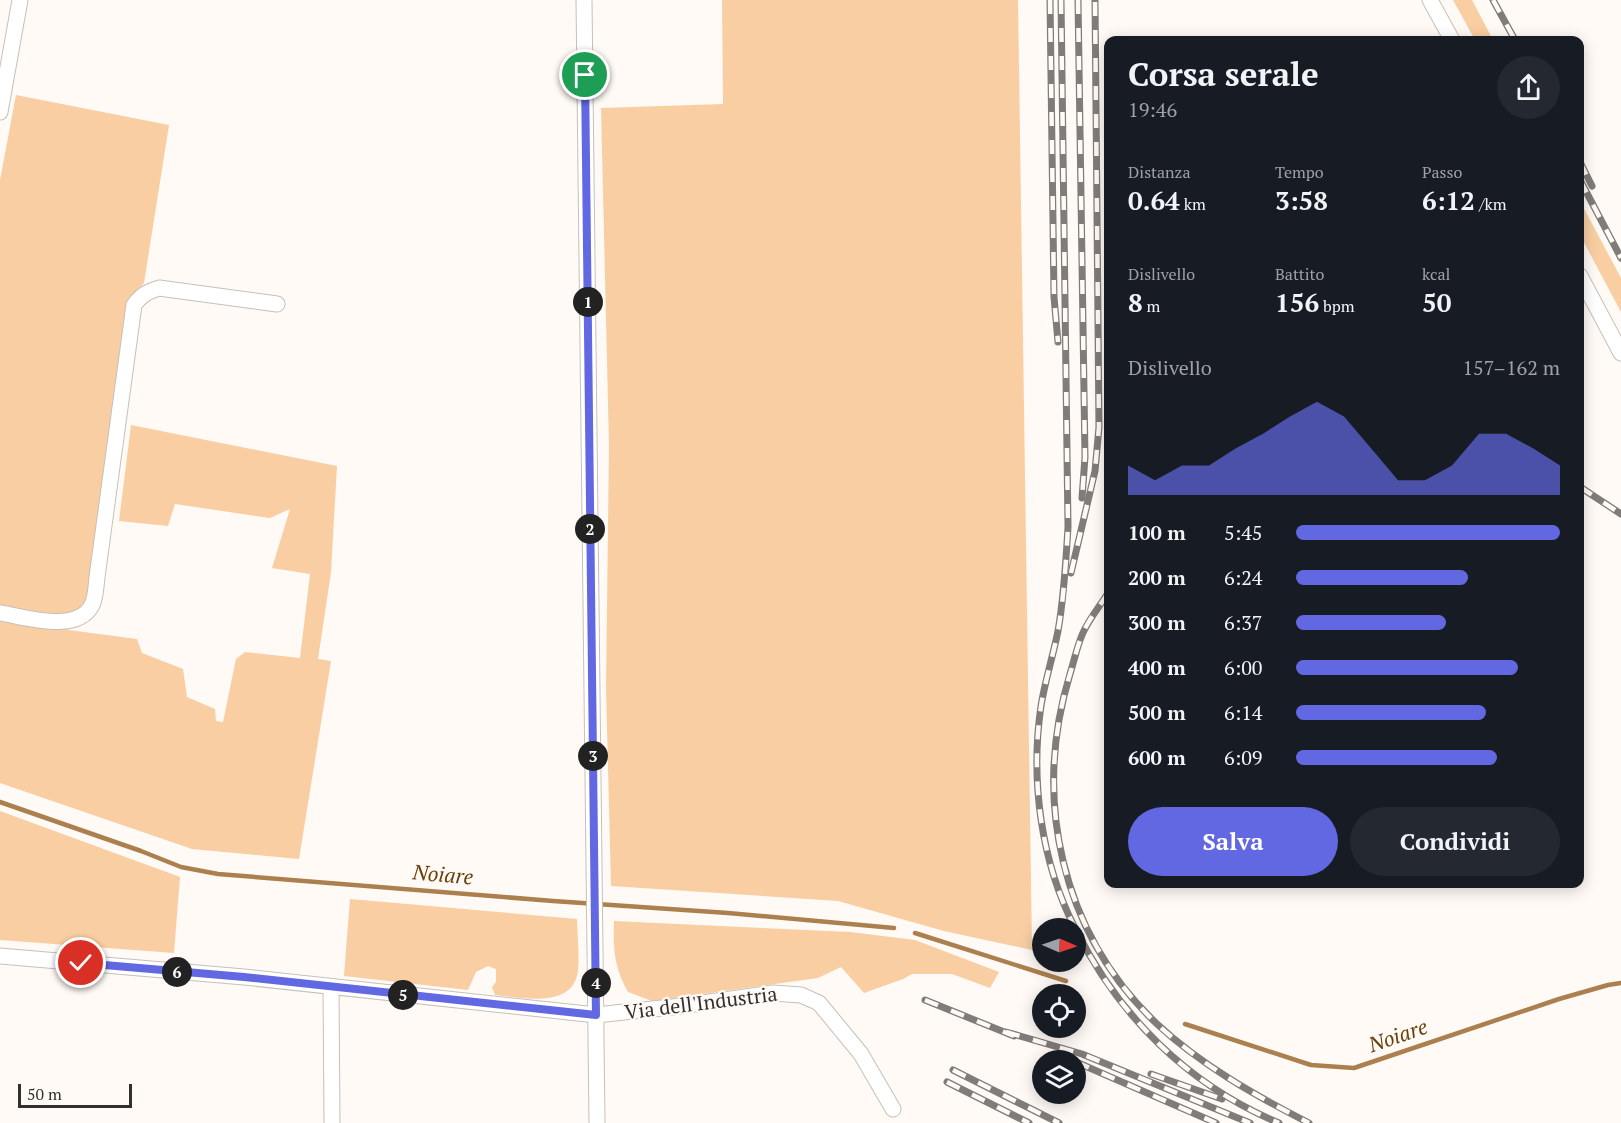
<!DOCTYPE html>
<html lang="it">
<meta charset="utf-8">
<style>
:root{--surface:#171b24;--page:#242831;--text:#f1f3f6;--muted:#9ea1a6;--accent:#6268e1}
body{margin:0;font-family:"PT Serif",serif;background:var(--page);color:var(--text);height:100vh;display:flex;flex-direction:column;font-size:22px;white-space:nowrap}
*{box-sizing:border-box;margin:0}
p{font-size:20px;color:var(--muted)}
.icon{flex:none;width:33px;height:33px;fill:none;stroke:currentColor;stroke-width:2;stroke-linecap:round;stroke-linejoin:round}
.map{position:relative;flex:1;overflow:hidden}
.drawer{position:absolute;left:1104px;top:36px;width:480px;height:852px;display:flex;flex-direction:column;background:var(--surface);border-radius:12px;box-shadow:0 3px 15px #0003}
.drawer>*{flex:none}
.needle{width:39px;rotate:92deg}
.tools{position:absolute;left:1032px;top:918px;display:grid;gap:12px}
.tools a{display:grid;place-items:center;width:54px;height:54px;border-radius:50%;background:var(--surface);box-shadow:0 3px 15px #0003;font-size:30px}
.scale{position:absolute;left:18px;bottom:15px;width:114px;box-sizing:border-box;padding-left:6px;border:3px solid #322f2d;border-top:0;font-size:16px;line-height:21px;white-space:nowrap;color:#322f2d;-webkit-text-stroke:4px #fffaf5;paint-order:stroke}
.pin{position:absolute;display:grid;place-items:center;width:51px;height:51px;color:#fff;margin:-26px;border:3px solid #fff;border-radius:50%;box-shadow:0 2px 6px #0007}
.km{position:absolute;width:30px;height:30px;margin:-15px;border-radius:50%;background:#222;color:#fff;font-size:16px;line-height:30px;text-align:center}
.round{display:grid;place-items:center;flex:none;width:63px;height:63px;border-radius:32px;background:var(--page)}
.summary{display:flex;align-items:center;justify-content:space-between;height:102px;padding:0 24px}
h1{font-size:33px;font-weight:700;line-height:45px}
.stats{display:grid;grid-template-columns:repeat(3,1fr);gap:9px;height:102px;padding:6px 24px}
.stats div{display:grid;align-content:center}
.stats b{font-size:26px;font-weight:700}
.stats small{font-size:16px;font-weight:400}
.stats p{font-size:16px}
.chart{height:168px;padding:12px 24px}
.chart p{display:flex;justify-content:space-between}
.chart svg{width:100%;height:108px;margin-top:6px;fill:var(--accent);opacity:.7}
.action{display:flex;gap:12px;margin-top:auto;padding:12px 24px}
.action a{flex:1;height:69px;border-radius:36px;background:var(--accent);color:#fff;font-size:24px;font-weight:700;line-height:69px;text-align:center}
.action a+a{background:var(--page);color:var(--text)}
ul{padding:0 24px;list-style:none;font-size:20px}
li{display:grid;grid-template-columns:96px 72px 1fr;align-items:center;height:45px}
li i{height:15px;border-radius:8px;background:var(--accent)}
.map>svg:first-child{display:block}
.green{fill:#f9cea2}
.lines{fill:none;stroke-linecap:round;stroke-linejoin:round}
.stream{stroke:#ac804e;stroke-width:4.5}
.minor-casing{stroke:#c6c0ba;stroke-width:17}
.minor{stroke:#fff;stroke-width:15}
.rail-casing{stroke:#807c79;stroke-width:7}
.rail{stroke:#fffaf5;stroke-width:4.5;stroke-dasharray:14;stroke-linecap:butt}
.route-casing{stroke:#fff;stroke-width:12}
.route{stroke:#6268e1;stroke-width:8}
.labels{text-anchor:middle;stroke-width:4.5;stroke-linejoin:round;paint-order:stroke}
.street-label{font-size:20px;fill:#322f2d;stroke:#fffaf5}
.water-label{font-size:21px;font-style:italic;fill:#694007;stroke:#fffaf5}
</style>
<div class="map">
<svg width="1621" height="1123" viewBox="0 0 1621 1123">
<rect width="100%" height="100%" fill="#fffaf5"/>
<g class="green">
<polygon points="722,0 1018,0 1032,950 944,931 838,901 611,886 606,687 609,446 601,108 723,104"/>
<polygon points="1453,0 1472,0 1493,40 1475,40"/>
<polygon points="16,95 169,125 144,283 131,297 88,600 83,608 65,616 0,608 0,180"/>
<polygon points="1580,201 1621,278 1621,312 1580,235"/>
<polygon points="131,425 337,466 331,572 318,659 331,661 299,859 192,849 0,783 0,621 137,639 142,653 183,669 187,697 215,709 216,721 223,722 236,659 245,652 300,658 310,574 272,568 290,509 270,518 175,504 168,526 119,521"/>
<polygon points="0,811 180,877 174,953 0,940"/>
<path d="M350 899 577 919C577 932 581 968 576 979 565 1008 518 997 495 995L492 987 496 982V969L488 966 476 972 468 990 344 976Z"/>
<path d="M614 921 850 932 915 940 999 972 990 988 952 974H912L903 979 864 993 841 967 818 978 652 1001 628 992C614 967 613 949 614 921Z"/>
</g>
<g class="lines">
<g class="stream">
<polyline points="0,802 141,851 181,867 218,874 553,901 728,913 894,928"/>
<polyline points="915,933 1066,981"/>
<polyline points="1185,1024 1311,1065 1354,1068 1559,999 1608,985 1621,983"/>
</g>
<defs>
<g id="minor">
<polyline points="584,0 597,1123"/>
<polyline points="1430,0 1452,40"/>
<polyline points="0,112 20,0"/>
<polyline points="1580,276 1621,353"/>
<path d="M0 613C26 617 77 634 92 605 96 597 96 585 97 577L134 305C141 295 147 292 159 288L277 304"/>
<polyline points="0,956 244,977 596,1015 681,1006 773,993 801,995 819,1003 861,1054 893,1109"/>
<polyline points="331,987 332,1123"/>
</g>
</defs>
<use href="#minor" class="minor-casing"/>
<use href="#minor" class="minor"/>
<defs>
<g id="rail">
<polyline points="1050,0 1054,297 1058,342"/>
<path d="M1061 0 1068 527C1066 561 1064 597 1058 631 1053 656 1045 681 1041 706 1030 780 1041 862 1075 928"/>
<polyline points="1078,0 1085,457 1082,498"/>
<polyline points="1493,0 1515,40"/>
<polyline points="1580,162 1592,186"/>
<polyline points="1580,180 1621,258"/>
<polyline points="1580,487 1621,514"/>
<polyline points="1071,573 1095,471 1099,427 1095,0"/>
<path d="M1108 593C1100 606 1088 620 1082 635 1077 647 1074 661 1070 674 1032 799 1061 933 1157 1024 1201 1065 1256 1096 1309 1123"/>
<path d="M1076 930C1119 1016 1188 1085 1279 1123"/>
<polyline points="925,1000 1014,1036"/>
<polyline points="1006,1032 1082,1054 1250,1123"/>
<polyline points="1076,1062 1216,1123"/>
<polyline points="953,1070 1059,1123"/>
<polyline points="1151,1074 1222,1099"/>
<polyline points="947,1082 1029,1123"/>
</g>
</defs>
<use href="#rail" class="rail-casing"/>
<use href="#rail" class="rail"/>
</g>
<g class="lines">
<defs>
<polyline id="route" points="81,963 244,977 596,1015 585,75"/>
</defs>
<use href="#route" class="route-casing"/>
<use href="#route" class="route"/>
</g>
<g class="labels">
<g class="street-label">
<text transform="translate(701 1003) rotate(-7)" y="7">Via dell'Industria</text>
</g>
<g class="water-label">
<text transform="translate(443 875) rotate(5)" y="7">Noiare</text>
<text transform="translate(1398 1036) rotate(-19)" y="7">Noiare</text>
</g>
</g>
</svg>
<div class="tools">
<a><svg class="needle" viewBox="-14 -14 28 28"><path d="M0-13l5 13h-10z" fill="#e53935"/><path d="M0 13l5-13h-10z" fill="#9ea1a6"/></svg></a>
<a><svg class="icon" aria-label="locate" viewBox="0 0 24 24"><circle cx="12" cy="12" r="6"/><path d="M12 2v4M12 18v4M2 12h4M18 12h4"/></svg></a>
<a><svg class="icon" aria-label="layers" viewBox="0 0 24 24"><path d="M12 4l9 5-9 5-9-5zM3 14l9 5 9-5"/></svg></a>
</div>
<div class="scale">50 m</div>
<div class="pin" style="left:585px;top:75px;background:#1e9e55"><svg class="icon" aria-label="arrive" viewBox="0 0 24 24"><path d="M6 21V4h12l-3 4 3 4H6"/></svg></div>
<div class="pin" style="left:81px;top:963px;background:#d93025"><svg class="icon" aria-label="check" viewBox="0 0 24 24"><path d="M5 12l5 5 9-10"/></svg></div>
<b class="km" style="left:588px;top:302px">1</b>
<b class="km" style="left:590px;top:529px">2</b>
<b class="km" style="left:593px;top:756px">3</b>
<b class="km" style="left:596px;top:983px">4</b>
<b class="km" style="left:403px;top:995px">5</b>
<b class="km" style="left:177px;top:972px">6</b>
<section class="drawer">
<div class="summary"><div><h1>Corsa serale</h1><p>19:46</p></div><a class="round"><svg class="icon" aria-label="share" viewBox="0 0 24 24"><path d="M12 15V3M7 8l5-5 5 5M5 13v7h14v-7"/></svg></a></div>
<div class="stats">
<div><p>Distanza</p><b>0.64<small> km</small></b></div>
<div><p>Tempo</p><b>3:58</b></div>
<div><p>Passo</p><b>6:12<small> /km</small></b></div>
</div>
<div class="stats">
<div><p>Dislivello</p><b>8<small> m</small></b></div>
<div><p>Battito</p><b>156<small> bpm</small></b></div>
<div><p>kcal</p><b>50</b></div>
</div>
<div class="chart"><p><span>Dislivello</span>157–162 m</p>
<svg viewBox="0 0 160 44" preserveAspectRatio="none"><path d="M0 44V32L10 38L20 32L30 32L40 25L50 19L60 12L70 6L80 12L90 25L100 38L110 38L120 32L130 19L140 19L150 25L160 32V44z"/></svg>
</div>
<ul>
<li><b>100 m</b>5:45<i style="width:100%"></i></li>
<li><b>200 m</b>6:24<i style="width:65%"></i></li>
<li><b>300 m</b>6:37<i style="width:57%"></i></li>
<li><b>400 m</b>6:00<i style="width:84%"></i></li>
<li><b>500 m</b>6:14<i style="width:72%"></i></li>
<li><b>600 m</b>6:09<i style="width:76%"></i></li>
</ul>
<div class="action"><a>Salva</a><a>Condividi</a></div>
</section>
</div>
